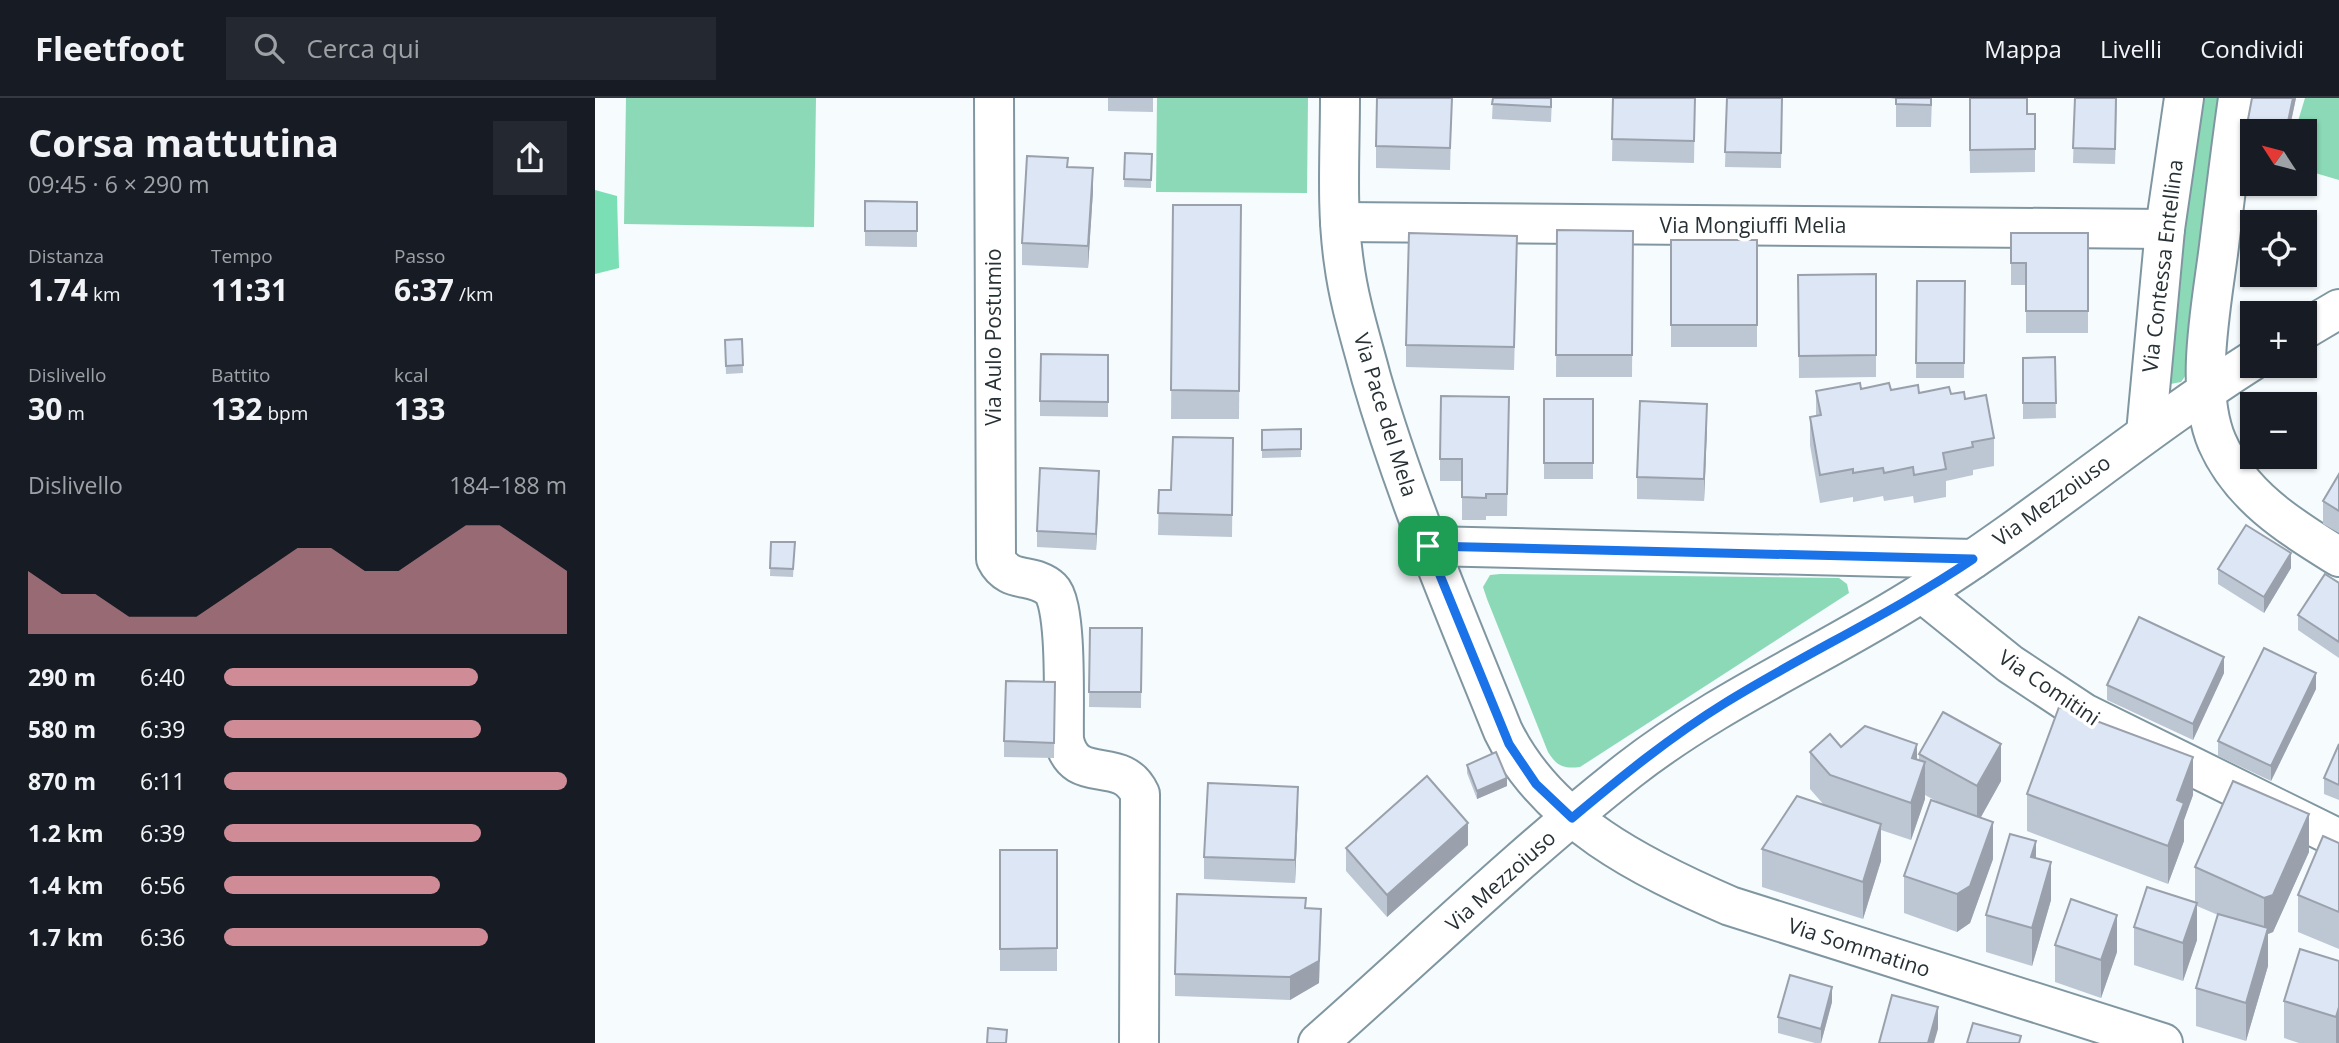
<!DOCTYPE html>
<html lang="it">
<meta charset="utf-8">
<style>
:root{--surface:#171b24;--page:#242831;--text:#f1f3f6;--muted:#9ea1a6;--line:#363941;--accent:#cf8c97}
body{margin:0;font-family:"Open Sans",sans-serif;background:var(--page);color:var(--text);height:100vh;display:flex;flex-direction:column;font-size:26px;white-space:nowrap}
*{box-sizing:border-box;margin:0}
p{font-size:23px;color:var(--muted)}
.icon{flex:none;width:38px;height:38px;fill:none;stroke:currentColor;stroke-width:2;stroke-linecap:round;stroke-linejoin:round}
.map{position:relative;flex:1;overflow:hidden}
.side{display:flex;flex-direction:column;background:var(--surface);width:595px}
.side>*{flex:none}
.needle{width:46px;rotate:306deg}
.fabs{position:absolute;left:1645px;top:21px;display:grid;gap:14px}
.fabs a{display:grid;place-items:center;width:77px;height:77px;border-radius:0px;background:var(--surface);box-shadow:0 2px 5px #0004;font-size:35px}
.pin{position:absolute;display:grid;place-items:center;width:60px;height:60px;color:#fff;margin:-30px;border-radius:14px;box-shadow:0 4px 10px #0006}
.round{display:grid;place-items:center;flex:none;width:74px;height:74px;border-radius:0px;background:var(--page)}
.overview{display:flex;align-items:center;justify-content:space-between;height:119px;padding:0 28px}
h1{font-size:38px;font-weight:700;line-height:52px}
.metrics{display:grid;grid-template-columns:repeat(3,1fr);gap:10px;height:119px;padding:7px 28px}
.metrics div{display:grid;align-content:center}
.metrics b{font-size:30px;font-weight:700}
.metrics small{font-size:19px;font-weight:400}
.metrics p{font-size:19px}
.chart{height:196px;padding:14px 28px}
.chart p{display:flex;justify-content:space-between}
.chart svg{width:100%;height:126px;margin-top:7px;fill:var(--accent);opacity:.7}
ul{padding:0 28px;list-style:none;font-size:23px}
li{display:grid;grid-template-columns:112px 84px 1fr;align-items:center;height:52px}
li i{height:18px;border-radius:9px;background:var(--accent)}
header{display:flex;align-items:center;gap:42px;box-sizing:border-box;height:98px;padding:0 35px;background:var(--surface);border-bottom:2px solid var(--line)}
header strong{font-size:33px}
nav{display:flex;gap:38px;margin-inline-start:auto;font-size:24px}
.search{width:490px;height:63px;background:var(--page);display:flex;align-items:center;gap:18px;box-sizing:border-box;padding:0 24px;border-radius:0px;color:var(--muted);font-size:26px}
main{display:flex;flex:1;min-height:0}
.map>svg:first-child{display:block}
.green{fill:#8bd9b6}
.forest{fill:#7adfb4}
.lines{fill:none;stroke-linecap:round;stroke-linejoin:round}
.minor-casing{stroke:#8097a1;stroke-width:42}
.minor{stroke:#fff;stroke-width:38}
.wall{fill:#bdc6d3}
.shaded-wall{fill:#9aa1ac}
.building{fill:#dce6f5;stroke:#9aa1ac;stroke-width:2}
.route-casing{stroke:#fff;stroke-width:14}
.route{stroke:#1a73e8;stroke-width:9}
.labels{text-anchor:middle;stroke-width:7;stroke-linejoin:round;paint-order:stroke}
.street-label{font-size:21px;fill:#273135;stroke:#fff}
</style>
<header>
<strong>Fleetfoot</strong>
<div class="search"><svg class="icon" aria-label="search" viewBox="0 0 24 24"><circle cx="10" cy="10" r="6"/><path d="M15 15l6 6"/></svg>Cerca qui</div>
<nav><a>Mappa</a><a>Livelli</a><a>Condividi</a></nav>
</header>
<main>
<section class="side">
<div class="overview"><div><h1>Corsa mattutina</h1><p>09:45 · 6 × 290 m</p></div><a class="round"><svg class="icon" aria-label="share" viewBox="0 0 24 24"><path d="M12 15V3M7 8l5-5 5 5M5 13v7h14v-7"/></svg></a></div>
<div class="metrics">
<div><p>Distanza</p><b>1.74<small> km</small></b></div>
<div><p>Tempo</p><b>11:31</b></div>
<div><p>Passo</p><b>6:37<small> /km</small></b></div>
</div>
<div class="metrics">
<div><p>Dislivello</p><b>30<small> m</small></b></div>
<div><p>Battito</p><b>132<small> bpm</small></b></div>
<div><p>kcal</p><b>133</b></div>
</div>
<div class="chart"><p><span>Dislivello</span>184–188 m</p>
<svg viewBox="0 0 160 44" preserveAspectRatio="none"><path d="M0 44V22L10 30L20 30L30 38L40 38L50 38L60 30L70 22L80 14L90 14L100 22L110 22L120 14L130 6L140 6L150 14L160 22V44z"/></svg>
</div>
<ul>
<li><b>290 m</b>6:40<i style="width:74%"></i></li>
<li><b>580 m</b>6:39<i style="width:75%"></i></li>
<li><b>870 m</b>6:11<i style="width:100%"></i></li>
<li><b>1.2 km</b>6:39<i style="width:75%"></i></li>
<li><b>1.4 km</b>6:56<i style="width:63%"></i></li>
<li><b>1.7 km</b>6:36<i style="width:77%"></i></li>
</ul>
</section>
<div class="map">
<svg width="1744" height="945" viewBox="0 0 1744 945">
<rect width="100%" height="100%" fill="#f6fbfd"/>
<g class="green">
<polygon points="31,0 221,0 219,129 29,126"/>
<polygon points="562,0 713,0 712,95 561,94"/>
<polygon points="1600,0 1627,0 1591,277 1586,284 1570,287"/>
<polygon points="1710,0 1744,0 1744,82 1710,72 1710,33 1700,33"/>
<path d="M905 476 1244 480 1252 486 1254 495 985 669C968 671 962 668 953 654L892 501 888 489 895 477Z"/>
</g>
<polygon class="forest" points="0,92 22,98 24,170 0,176"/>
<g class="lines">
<defs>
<g id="minor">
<path d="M399 0 401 461C414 487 438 474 456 491 473 507 468 614 469 642 480 690 526 655 545 696L544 945"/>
<path d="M745 0C745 55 741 111 749 165 754 204 766 241 776 279 811 400 861 516 908 633 952 723 1047 770 1135 808L1568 945"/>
<path d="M1643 0C1636 49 1630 99 1624 148 1617 205 1599 290 1622 344 1646 399 1696 429 1744 459"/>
<polyline points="745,124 1570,131"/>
<polyline points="1710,231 1744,211"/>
<polyline points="1551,335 1570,131 1589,0"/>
<polyline points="833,448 1378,461"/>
<polyline points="1327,495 1415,566 1489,615 1744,741"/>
<path d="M723 945C826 854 926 757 1034 672 1125 601 1231 556 1328 494 1441 423 1544 335 1657 263"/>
</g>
</defs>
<use href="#minor" class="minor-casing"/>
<use href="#minor" class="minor"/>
</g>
<g class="wall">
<polygon points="513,0 558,0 558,14 513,13"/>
<polygon points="857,0 855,72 781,70 781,48"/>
<polygon points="898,0 957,0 956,24 897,21"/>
<polygon points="1018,0 1100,0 1099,65 1017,63"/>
<polygon points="1132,0 1187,0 1186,70 1130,69"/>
<polygon points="1295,0 1337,0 1336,29 1301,29 1301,1"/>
<polygon points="1374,0 1432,16 1440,16 1440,74 1375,75"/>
<polygon points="1480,0 1522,0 1520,66 1478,65"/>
<polygon points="1701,0 1694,33 1657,33 1657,80 1650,79 1650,64 1653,48 1651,47 1651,32"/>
<polygon points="530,55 557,56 556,90 529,89"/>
<polygon points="473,69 498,93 493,170 427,167 427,145"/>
<polygon points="270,103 322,104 322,149 270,148"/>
<polygon points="578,107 646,107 644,321 576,321"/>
<polygon points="962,132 1038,133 1037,279 961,279"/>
<polygon points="1416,135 1493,135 1493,235 1431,235 1431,187 1416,187"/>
<rect x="1076" y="142" width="86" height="107"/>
<polygon points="922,160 919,272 811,269 811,247"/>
<polygon points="1281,176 1281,279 1204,280 1203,177"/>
<polygon points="1322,183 1370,183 1369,280 1321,280"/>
<polygon points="147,241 148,275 131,276 130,242"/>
<polygon points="513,257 513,319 445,318 445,303"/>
<polygon points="1460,259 1461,320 1428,321 1428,260"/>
<polygon points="1266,291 1356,296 1370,301 1399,340 1399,368 1378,372 1378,377 1351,383 1351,399 1319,405 1318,398 1289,403 1288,398 1258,404 1258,399 1225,405 1215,347 1215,319 1221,318 1221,293"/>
<polygon points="914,299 912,418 891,418 891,422 867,422 867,383 845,383 845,361"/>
<rect x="949" y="301" width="49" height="80"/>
<polygon points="1112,328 1109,403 1042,401 1042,379"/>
<polygon points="706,331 706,359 667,360 667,332"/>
<polygon points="638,340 637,439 563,437 564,392 576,392"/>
<polygon points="1744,376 1744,435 1728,426 1728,403"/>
<polygon points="504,388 501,452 442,449 442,433"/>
<polygon points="176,444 200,444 198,479 175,478"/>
<polygon points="1696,470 1669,515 1623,486 1623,471"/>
<polygon points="1744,485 1744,560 1703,532 1703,517"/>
<polygon points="495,530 547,530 546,610 494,609"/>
<polygon points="1629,575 1598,642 1512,602 1512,587"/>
<polygon points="460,584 459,660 409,659 409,643"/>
<polygon points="1721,591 1676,683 1623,658 1623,643"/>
<polygon points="1744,646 1744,702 1729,696 1729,680"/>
<polygon points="1246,649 1324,662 1324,656 1406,683 1386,719 1398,761 1375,825 1362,834 1309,815 1309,778 1343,704 1330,697 1330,701 1316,742 1286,732 1286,763 1268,821 1167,789 1167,751 1229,707 1215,691 1215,654"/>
<polygon points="872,667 912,688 882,701 872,675"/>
<polygon points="1432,696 1598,697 1589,722 1589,743 1573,786 1432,733"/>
<polygon points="703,711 700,785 609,781 609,759"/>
<polygon points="1744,745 1744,851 1703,834 1703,797"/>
<polygon points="873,747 792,819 751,773 751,750"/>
<rect x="405" y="752" width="57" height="121"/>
<polygon points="1714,754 1678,834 1673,836 1673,868 1651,943 1601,928 1601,890 1623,817 1602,808 1602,842 1588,883 1539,867 1539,829 1600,804 1600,769"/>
<polygon points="1441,760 1456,802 1437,868 1391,854 1391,817"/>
<polygon points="711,810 726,833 724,885 695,902 580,898 580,876"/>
<polygon points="1460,847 1522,854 1506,900 1460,884"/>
<polygon points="1744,863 1744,945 1704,945 1689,940 1689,903"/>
<polygon points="1237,904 1226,945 1220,945 1183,935 1183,919"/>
</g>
<g class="shaded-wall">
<polygon points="1698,0 1701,0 1694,33 1691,33"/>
<polygon points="498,70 498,93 493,170 493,148"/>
<polygon points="1112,306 1112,328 1109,403 1109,381"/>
<polygon points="504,373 504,388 501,452 501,436"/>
<polygon points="1696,455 1696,470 1669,515 1669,499"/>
<polygon points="1629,559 1629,575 1598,642 1598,626"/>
<polygon points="1721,575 1721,591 1676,683 1676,668"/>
<polygon points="1322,646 1322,684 1317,660"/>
<polygon points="1406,646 1406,683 1382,726 1382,688"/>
<polygon points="1598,659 1598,697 1589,722 1589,743 1573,786 1573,748 1582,702"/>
<polygon points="1330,664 1330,701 1316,742 1316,705"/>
<polygon points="912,680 912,688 882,701 882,693"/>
<polygon points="703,689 703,711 700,785 700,762"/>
<polygon points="1714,716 1714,754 1678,834 1673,836 1673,868 1651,943 1651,905 1669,837 1669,800"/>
<polygon points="1398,724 1398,761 1375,825 1362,834 1362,796"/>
<polygon points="873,725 873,747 792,819 792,797"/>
<polygon points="1286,726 1286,763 1268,821 1268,784"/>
<polygon points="1441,743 1441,781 1436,759"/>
<polygon points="1456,764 1456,802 1437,868 1437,830"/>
<polygon points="1602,805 1602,842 1588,883 1588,845"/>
<polygon points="726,811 724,885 695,902 695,879"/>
<polygon points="1522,817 1522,854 1506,900 1506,862"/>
<polygon points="1237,889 1237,904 1226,945 1226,931"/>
<polygon points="1343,909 1343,931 1339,945 1333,945"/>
<polygon points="1744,909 1744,945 1741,945 1741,919"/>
</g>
<g class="building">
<polygon points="782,0 857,0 855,50 781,48"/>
<polygon points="898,0 956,0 956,9 897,6"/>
<polygon points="1018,0 1100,0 1099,43 1017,41"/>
<polygon points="1132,0 1187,0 1186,55 1130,54"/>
<polygon points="1301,0 1336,0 1336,7 1301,6"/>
<polygon points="1375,0 1432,0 1432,16 1440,16 1440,51 1375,52"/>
<polygon points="1480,0 1521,0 1520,51 1478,50"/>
<polygon points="1657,0 1698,0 1691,33 1657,33 1657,65 1650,64 1656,33 1651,32"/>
<polygon points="530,55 557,56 556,82 529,81"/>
<polygon points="432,58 473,60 472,69 498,70 493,148 427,145"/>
<polygon points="270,103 322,104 322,133 270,133"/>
<polygon points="578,107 646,107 644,293 576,292"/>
<polygon points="962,132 1038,133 1037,257 961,257"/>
<polygon points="814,135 922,138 919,249 811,247"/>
<polygon points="1416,135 1493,135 1493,213 1431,213 1431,165 1416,165"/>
<rect x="1076" y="142" width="86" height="85"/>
<polygon points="1281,176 1281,257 1204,258 1203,177"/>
<polygon points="1322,183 1370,183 1369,265 1321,265"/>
<polygon points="147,241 148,267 131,268 130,242"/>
<polygon points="446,256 513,257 513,304 445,303"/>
<polygon points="1460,259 1461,305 1428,305 1428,260"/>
<polygon points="1265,285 1266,291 1294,285 1296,292 1323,287 1324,295 1354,289 1356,296 1369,294 1370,301 1391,297 1399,340 1377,344 1378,349 1348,355 1351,371 1319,377 1318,369 1289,375 1288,370 1258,375 1258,371 1225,377 1215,319 1226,317 1221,293"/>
<polygon points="846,298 914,299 912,396 891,396 891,400 867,399 867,361 845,361"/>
<rect x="949" y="301" width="49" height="64"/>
<polygon points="1045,303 1112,306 1109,381 1042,379"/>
<polygon points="706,331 706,351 667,352 667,332"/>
<polygon points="578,339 638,340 637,417 563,415 564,392 576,392"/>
<polygon points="445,370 504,373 501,436 442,433"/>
<polygon points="1744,376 1744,413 1728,403"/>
<polygon points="1651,427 1696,455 1669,499 1623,471"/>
<polygon points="176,444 200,444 198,471 175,470"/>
<polygon points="1730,476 1744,485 1744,544 1703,517"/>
<polygon points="1544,519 1629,559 1598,626 1512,587"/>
<polygon points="495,530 547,530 546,594 494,594"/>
<polygon points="1669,550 1721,575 1676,668 1623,643"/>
<polygon points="411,583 460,584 459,645 409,643"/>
<polygon points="1464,609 1598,659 1582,702 1589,705 1573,748 1432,696"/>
<polygon points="1348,614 1406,646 1382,688 1324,656"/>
<polygon points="1270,628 1322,646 1317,660 1330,664 1316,705 1235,677 1215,654 1235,636 1246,649"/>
<polygon points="1744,646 1744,687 1729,680"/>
<polygon points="901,654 912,680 882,693 872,667"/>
<polygon points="832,678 873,725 792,797 751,750"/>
<polygon points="1638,683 1714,716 1678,797 1669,800 1600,769"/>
<polygon points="613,685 703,689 700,762 609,759"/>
<polygon points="1202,698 1286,726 1268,784 1167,751"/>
<polygon points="1336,702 1398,724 1375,788 1362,796 1309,778"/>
<polygon points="1415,736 1441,743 1436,759 1456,764 1437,830 1391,817"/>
<polygon points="1728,738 1744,745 1744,814 1703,797"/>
<polygon points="405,752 462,752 462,850 405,851"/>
<polygon points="1552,789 1602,805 1588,845 1539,829"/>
<polygon points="582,796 711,800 710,810 726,811 724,863 695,879 580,876"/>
<polygon points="1476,801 1522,817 1506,862 1460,847"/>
<polygon points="1623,816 1673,830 1651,905 1601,890"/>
<polygon points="1705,851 1744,863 1744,909 1741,919 1689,903"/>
<polygon points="1195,877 1237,889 1226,931 1183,919"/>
<polygon points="1297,897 1343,909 1333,945 1284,945"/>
<polygon points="1378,925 1426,938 1424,945 1372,945"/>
<polygon points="393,930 412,932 411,945 392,945"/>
</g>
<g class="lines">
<defs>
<path id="route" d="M833 448 1378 461C1298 515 1211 555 1130 605 1075 639 1026 679 977 720L941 686 914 646Z"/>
</defs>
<use href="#route" class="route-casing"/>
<use href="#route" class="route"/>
</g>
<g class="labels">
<g class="street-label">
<text x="1158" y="135">Via Mongiuffi Melia</text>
<text transform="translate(1568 168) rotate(-83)" y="7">Via Contessa Entellina</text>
<text transform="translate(399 239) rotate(-90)" y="7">Via Aulo Postumio</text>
<text transform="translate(790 317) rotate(73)" y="7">Via Pace del Mela</text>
<text transform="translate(1457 403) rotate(-36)" y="7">Via Mezzoiuso</text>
<text transform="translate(1454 590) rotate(34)" y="7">Via Comitini</text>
<text transform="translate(906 783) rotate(-42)" y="7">Via Mezzoiuso</text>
<text transform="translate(1264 850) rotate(18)" y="7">Via Sommatino</text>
</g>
</g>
</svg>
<div class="fabs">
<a><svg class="needle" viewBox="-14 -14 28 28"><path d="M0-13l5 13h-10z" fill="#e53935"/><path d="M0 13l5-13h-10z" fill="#9ea1a6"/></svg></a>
<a><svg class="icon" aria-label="locate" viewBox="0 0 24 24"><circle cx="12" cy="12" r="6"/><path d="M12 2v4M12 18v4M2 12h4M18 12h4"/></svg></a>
<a>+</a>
<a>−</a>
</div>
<div class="pin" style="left:833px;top:448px;background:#1e9e55"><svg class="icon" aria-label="arrive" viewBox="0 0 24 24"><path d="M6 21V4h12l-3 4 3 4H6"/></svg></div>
</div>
</main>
